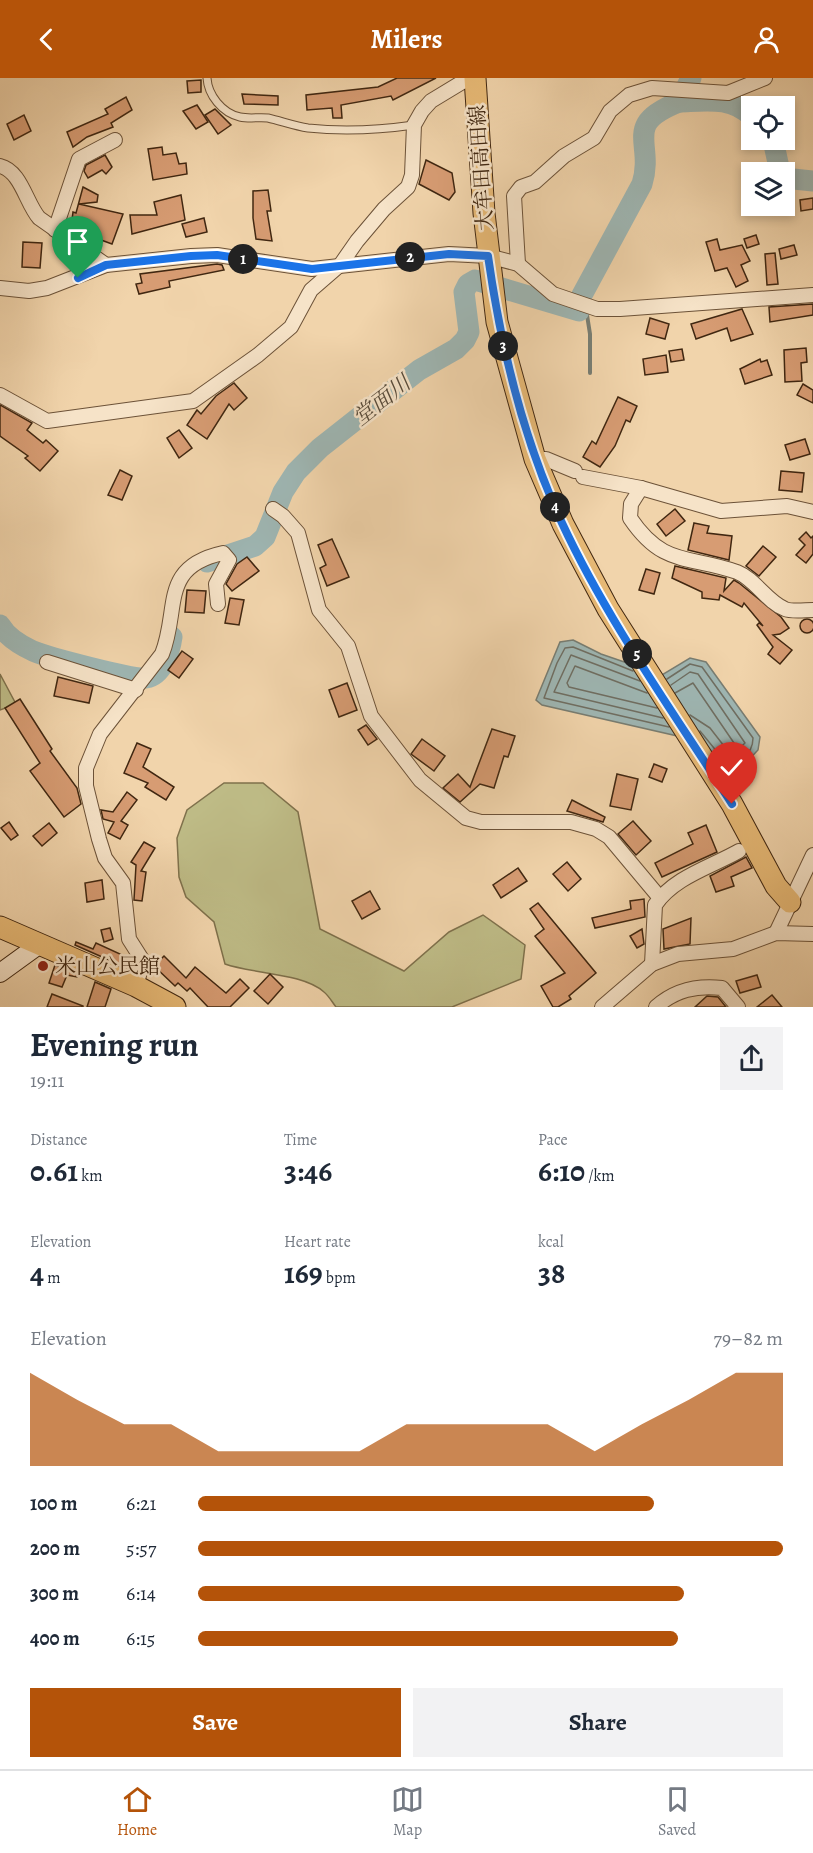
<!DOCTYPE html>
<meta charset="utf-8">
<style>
:root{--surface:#fff;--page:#f2f2f3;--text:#1f2937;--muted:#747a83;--line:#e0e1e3;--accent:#b45309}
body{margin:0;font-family:Alegreya,"Noto Serif JP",serif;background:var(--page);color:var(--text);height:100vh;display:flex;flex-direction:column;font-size:22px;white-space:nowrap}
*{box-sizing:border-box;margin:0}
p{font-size:20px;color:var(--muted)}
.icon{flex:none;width:33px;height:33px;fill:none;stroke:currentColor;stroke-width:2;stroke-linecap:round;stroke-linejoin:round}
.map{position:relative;height:929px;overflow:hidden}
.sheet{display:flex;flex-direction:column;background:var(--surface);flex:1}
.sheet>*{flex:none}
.buttons{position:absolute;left:741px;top:18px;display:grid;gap:12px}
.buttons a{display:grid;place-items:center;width:54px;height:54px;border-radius:0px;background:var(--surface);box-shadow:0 3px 9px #0003;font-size:30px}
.pin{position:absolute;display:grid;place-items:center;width:51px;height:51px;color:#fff;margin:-62px -26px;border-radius:50% 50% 50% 0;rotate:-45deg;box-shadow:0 0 6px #0007}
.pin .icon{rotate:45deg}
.km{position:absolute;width:30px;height:30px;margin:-15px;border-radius:50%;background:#222;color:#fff;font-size:16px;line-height:30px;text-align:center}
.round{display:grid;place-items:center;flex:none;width:63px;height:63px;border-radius:0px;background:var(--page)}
.head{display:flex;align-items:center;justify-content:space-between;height:102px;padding:0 30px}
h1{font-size:33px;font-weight:700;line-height:45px}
.figures{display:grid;grid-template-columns:repeat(3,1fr);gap:9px;height:102px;padding:6px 30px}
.figures div{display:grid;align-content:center}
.figures b{font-size:30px;font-weight:700}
.figures small{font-size:16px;font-weight:400}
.figures p{font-size:16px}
.chart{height:168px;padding:12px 30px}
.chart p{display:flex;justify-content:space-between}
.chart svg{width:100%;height:108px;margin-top:6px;fill:var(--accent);opacity:.7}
.action{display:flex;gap:12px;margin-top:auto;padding:12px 30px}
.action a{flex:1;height:69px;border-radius:0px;background:var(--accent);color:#fff;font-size:24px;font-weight:700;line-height:69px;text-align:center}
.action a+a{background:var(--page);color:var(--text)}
ul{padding:0 30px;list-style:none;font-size:20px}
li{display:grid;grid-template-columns:96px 72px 1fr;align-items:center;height:45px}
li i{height:15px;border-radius:8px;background:var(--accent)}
header{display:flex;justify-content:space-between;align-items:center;height:78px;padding:0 30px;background:var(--accent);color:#fff;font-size:27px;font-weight:700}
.dock{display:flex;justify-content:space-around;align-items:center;height:84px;border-top:2px solid var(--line);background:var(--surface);font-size:16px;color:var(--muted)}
.dock a{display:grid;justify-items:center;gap:3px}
.dock .on{color:var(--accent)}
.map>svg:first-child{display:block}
.green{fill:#bebb86;stroke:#7f714c;stroke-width:1.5}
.water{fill:#9eb6b3;stroke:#787d72;stroke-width:1.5}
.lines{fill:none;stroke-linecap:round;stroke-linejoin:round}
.shore{stroke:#6f6e62;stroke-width:1.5}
.stream{stroke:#787d72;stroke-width:4}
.river{stroke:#9eb6b3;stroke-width:21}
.building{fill:#d79c73;stroke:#402711;stroke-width:1.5}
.lane-casing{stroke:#6c5238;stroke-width:9}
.street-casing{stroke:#6c5238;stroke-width:16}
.secondary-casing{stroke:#402711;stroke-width:20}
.primary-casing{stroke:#402711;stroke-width:23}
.lane{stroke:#f6e3c8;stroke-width:7}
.street{stroke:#f6e3c8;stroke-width:14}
.secondary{stroke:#f6e3c8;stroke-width:18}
.primary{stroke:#e8ba76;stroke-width:21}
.route-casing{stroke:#fff;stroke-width:12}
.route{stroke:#1a73e8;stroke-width:8}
.poi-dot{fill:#8f2418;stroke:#f6e3c8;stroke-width:2}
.labels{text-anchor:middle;stroke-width:5;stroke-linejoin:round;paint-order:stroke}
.street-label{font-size:21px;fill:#402711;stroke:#f6e3c8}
.poi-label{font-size:21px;fill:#402711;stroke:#f6e3c8;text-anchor:start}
.water-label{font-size:22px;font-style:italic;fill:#584b3a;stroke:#f6e3c8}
</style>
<header><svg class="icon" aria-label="back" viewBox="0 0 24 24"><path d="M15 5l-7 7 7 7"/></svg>Milers<svg class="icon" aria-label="person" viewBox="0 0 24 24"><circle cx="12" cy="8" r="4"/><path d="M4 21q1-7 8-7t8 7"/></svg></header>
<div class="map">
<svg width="813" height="929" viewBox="0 0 813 929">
<rect width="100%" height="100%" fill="#f1d4ab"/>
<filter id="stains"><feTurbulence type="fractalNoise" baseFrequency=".00333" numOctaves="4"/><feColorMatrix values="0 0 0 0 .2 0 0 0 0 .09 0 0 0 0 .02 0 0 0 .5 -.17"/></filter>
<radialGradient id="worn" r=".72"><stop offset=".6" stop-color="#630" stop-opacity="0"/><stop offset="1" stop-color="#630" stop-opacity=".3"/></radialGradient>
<g class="green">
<polygon points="0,596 16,626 0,632"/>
<path d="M224 705H263L298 734 320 851 404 893 449 854 483 837 525 867 521 901 452 929H336C332 924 329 918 324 914 303 895 253 896 225 886L214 844 186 819 179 799 177 760 187 732Z"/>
</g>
<polygon class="water" points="573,562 601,576 662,597 690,580 706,584 760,659 758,672 741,690 731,694 710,687 686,660 542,627 536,622 560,564"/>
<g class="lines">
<g class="shore">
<polyline points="633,593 573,569 565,570 557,585 544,620 669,649"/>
<path d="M667 601 690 586 702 589 753 660C753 678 735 689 719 684"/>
<polyline points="640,603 571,577 554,614 663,640"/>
<polyline points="671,607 690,594 698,596 745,665 730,679 718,675 700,653"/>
<polyline points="647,615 575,588 567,605 569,609 657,630"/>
<polyline points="675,615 693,605 734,665 729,669 724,668 710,650 690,637"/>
</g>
<polyline class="stream" points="579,233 587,237 590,256 590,295"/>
<g class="river">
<path d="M679 24C706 23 732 18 752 39"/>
<polyline points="773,62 780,94"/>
<polyline points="784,100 813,103"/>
<path d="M207 484 255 468 265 459 283 414 296 394 320 370 419 292 456 271 465 262 469 254 464 214 468 206 475 202 579 233 582 217 642 106C655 64 621 47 679 24L691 0"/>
<path d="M0 547C7 559 20 567 33 573 47 579 134 602 146 600 163 597 170 573 172 559"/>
</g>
</g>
<g class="building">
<polygon points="397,0 436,0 393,22 391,18 341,27 342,40 333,40 332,30 307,32 306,17 378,9"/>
<polygon points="201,2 201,14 188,15 187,3"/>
<polygon points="242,16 278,18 278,27 244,26"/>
<polygon points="126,19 132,32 111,45 113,49 87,59 73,69 67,54 108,36 105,31"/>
<polygon points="197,27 208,44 196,51 183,33"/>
<polygon points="215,31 231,47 218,56 205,37"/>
<polygon points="24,37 31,53 14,62 7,46"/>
<polygon points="162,69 163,77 176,75 179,86 186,85 187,96 153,102 148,71"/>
<polygon points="105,77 112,89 106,96 102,92 88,100 84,93 86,87"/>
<polygon points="426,82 452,95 455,114 449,122 419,106"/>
<polygon points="83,109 98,117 97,124 79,126 123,136 112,166 71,151 73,134 76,135"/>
<polygon points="268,112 271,133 267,133 272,163 256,161 253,140 253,113"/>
<polygon points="181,117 185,142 132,156 130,137 157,137 154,124"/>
<polygon points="813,120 813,131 801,133 800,122"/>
<polygon points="204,140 207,154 186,159 182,146"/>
<polygon points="756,157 759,166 747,170 744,161"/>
<polygon points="717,161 720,172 742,167 750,183 741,187 748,203 736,209 727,190 715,193 706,164"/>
<polygon points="23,164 42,165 40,190 22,189"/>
<polygon points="794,167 797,177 781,181 779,171"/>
<polygon points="63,168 75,176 68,187 59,179"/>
<polygon points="775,175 778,206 767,207 765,176"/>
<polygon points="217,186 222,187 224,192 169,203 170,209 139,216 136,206 142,205 140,196"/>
<polygon points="813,226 813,237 770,244 769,229"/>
<polygon points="742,231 753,256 731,263 727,250 696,261 691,246"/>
<polygon points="650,240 669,246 665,261 646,256"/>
<polygon points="806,270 807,284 801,285 802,303 785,304 784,272"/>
<polygon points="682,271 684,282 671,284 669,273"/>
<polygon points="666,277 668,294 645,297 643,281"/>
<polygon points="760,281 761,284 767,282 772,297 745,306 740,291"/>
<polygon points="234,305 247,320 234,332 229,326 207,361 187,347 197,332 201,336 216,318"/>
<polygon points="803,306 813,312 813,325 797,317"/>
<polygon points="618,319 637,328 630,344 626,342 615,368 600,389 583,379 592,363 596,366"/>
<polygon points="0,327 32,345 27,352 43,365 46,362 58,373 40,393 25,380 28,378 0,358"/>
<polygon points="179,352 192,370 179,380 167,360"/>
<polygon points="805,361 810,376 790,382 785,367"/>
<polygon points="120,392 132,398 122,422 108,417"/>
<polygon points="781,393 804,395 802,414 779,412"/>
<polygon points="675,431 685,443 666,458 657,446"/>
<polygon points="694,445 709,448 707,455 732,458 729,482 688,472"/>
<polygon points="806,454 811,460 813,458 813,476 806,485 796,477 805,467 799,461"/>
<polygon points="332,461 349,499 327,508 320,490 326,487 318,467"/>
<polygon points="763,468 776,479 759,498 746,488"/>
<polygon points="247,479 259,493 232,513 226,506 237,486"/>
<polygon points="675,488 726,500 724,513 734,502 739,505 781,539 789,550 780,556 773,557 792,572 780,586 768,576 773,569 757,547 759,545 763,548 744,525 742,529 720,517 719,522 702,520 702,514 672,500"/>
<polygon points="646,491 660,495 654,516 639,512"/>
<polygon points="187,512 206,513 204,535 185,534"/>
<polygon points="230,520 244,522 239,547 225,545"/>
<circle cx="807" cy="548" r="7"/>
<polygon points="182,573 193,581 179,600 168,592"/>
<polygon points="58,599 93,608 89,625 54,618"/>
<polygon points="347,605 357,632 339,639 329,612"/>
<polygon points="20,621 52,671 50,673 77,710 81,726 64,739 30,693 40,685 5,630"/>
<polygon points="366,647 377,661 368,667 358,652"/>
<polygon points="492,651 515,658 508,679 504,678 494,710 480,706 460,724 443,710 458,696 470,709"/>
<polygon points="422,661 445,678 434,693 411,676"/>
<polygon points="137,665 151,671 143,689 174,709 166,722 145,709 148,705 124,695"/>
<polygon points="654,686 667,691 662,704 649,699"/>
<polygon points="617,696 638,701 631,732 610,728"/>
<polygon points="127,714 137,722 121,743 128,747 120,761 108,755 114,744 103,741 101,732 113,734"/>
<polygon points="572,722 605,739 603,744 567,733"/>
<polygon points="633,743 651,763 636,777 618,756"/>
<polygon points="9,744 18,757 11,762 1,750"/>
<polygon points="49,745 57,755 42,768 33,758"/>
<polygon points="706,747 717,774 662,799 655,785 693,766 688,755"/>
<polygon points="144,764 155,770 141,793 146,794 142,823 134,822 136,787 131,784"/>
<polygon points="746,779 752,790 731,799 734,808 716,814 710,798"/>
<polygon points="567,784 581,801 568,813 553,796"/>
<polygon points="518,790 527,803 501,820 493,807"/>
<polygon points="102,802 104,821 87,824 85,805"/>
<polygon points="370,813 380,831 362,841 352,823"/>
<polygon points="644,821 645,839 595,850 592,840 631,831 630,823"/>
<polygon points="538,825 596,895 569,918 571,921 558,929 553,929 541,908 565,895 535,858 544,851 530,831"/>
<polygon points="691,840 690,866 664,871 663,851"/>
<polygon points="110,850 113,861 104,864 101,852"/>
<polygon points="642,851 644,866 637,870 630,858"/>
<polygon points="76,864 93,871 96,865 131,881 127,890 75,867"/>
<polygon points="164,878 186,900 195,889 226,915 240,901 249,910 230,929 208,929 190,910 187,913 178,905 175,908 154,888"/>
<polygon points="55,887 78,897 77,899 67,897 62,909 49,905"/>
<polygon points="270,896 283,909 268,926 254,913"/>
<polygon points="757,897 761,909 740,915 736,903"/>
<polygon points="95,904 111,911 105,929 87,929"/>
<polygon points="52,916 83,928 83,929 47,929"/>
<polygon points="772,917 782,929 757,929"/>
<polygon points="707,918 718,919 726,929 695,929"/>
</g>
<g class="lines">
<defs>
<path id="lane" d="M207 0C208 17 222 35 240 39 249 41 259 39 268 40 281 43 295 48 308 50 344 54 379 52 414 47"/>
<g id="street">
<path d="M0 88C21 93 26 125 39 140L106 187"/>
<polyline points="55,152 79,81 115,62"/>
<polyline points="518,186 514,118 521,109 535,104 564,78 594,60 610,33 629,17 652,10 728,15 765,0"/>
<polyline points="0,210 29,213 47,210 106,187 191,178 217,177 312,191 449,176 488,178 518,186 553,216 597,231 620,231 813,217"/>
<polyline points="0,317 47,343 193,323 258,277 291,249 311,212 341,186 357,163 384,131 408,109 412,97 414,47 422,33 431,23 469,0"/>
<polyline points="535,381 546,381 575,393"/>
<polyline points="583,399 641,410 721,433 787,428 813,434"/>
<path d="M641 410 631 426 630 440C663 489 688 477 737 494 755 501 767 524 785 531 792 534 805 532 813 532"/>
<polyline points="273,431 283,438 298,455 319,532 348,568 371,638 420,702 466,740 481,744 571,744 596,751 609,759 660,820"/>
<polyline points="47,584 136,612"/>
<polyline points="776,855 813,777"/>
<path d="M652 886 655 827C674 799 711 789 739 773"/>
<path d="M136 908 143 883 129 861 123 805 105 780 99 761 86 708V690L100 656 162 576C180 531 159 489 223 475L229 482 216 506 218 526"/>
<polyline points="602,929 652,886 678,876 733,871 776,855 813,856"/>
<path d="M656 929C675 912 696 907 722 910L738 929"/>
</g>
<polyline id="secondary" points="0,895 40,866"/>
<g id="primary">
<polyline points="475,0 484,135 497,244 535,381 563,446 608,531 732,726 776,808 790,824"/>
<polyline points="0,849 136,908 175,929"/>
</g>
</defs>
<use href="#lane" class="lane-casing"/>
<use href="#street" class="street-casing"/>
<use href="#secondary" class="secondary-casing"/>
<use href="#primary" class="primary-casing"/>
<use href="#lane" class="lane"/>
<use href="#street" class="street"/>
<use href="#secondary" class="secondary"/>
<use href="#primary" class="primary"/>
</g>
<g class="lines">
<defs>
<path id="route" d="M78 200 106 187 191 178 217 177 312 191 449 176 488 178C501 270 523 361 562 445 608 544 674 635 732 726"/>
</defs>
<use href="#route" class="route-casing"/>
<use href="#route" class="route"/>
</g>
<circle class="poi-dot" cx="43" cy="888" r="6"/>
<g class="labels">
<g class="street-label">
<text transform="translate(481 90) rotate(-94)" y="7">大牟田高田線</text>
</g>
<g class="poi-label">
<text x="55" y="895">米山公民館</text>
</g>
<g class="water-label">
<text transform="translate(381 322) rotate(-38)" y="8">堂面川</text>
</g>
</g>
<rect width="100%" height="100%" filter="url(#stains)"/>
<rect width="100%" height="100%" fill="url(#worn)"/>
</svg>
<div class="buttons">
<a><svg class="icon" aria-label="locate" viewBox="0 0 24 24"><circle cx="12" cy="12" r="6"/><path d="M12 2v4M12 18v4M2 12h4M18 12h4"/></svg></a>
<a><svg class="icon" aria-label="layers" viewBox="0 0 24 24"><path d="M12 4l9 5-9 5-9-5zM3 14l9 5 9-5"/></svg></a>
</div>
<div class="pin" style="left:78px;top:200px;background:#1e9e55"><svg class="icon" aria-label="arrive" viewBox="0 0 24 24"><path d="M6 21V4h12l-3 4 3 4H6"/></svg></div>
<div class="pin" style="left:732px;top:726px;background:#d93025"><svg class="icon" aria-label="check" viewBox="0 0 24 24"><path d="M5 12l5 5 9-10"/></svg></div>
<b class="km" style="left:243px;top:181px">1</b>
<b class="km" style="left:410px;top:179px">2</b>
<b class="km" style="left:503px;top:268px">3</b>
<b class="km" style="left:555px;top:429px">4</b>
<b class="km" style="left:637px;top:576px">5</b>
</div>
<section class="sheet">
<div class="head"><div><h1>Evening run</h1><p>19:11</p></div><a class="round"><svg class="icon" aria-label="share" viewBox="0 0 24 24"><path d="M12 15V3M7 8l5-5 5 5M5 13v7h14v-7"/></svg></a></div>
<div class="figures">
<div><p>Distance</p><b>0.61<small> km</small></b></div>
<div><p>Time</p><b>3:46</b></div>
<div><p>Pace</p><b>6:10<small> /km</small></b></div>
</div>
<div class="figures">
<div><p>Elevation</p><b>4<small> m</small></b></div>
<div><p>Heart rate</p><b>169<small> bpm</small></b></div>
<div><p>kcal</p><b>38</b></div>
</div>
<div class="chart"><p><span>Elevation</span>79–82 m</p>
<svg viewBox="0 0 160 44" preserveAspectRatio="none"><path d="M0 44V6L10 17L20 27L30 27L40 38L50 38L60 38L70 38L80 27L90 27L100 27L110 27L120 38L130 27L140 17L150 6L160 6V44z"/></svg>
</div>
<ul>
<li><b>100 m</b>6:21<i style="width:78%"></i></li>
<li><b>200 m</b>5:57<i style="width:100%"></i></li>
<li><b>300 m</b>6:14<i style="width:83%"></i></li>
<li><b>400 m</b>6:15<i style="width:82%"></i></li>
</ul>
<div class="action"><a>Save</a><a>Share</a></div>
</section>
<nav class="dock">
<a class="on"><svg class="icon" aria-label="home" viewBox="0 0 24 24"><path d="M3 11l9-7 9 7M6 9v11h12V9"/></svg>Home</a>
<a><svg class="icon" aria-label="map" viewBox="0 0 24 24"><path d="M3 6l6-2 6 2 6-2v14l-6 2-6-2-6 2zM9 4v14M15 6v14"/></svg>Map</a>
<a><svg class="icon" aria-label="saved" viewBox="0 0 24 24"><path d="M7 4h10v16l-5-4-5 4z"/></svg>Saved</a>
</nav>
